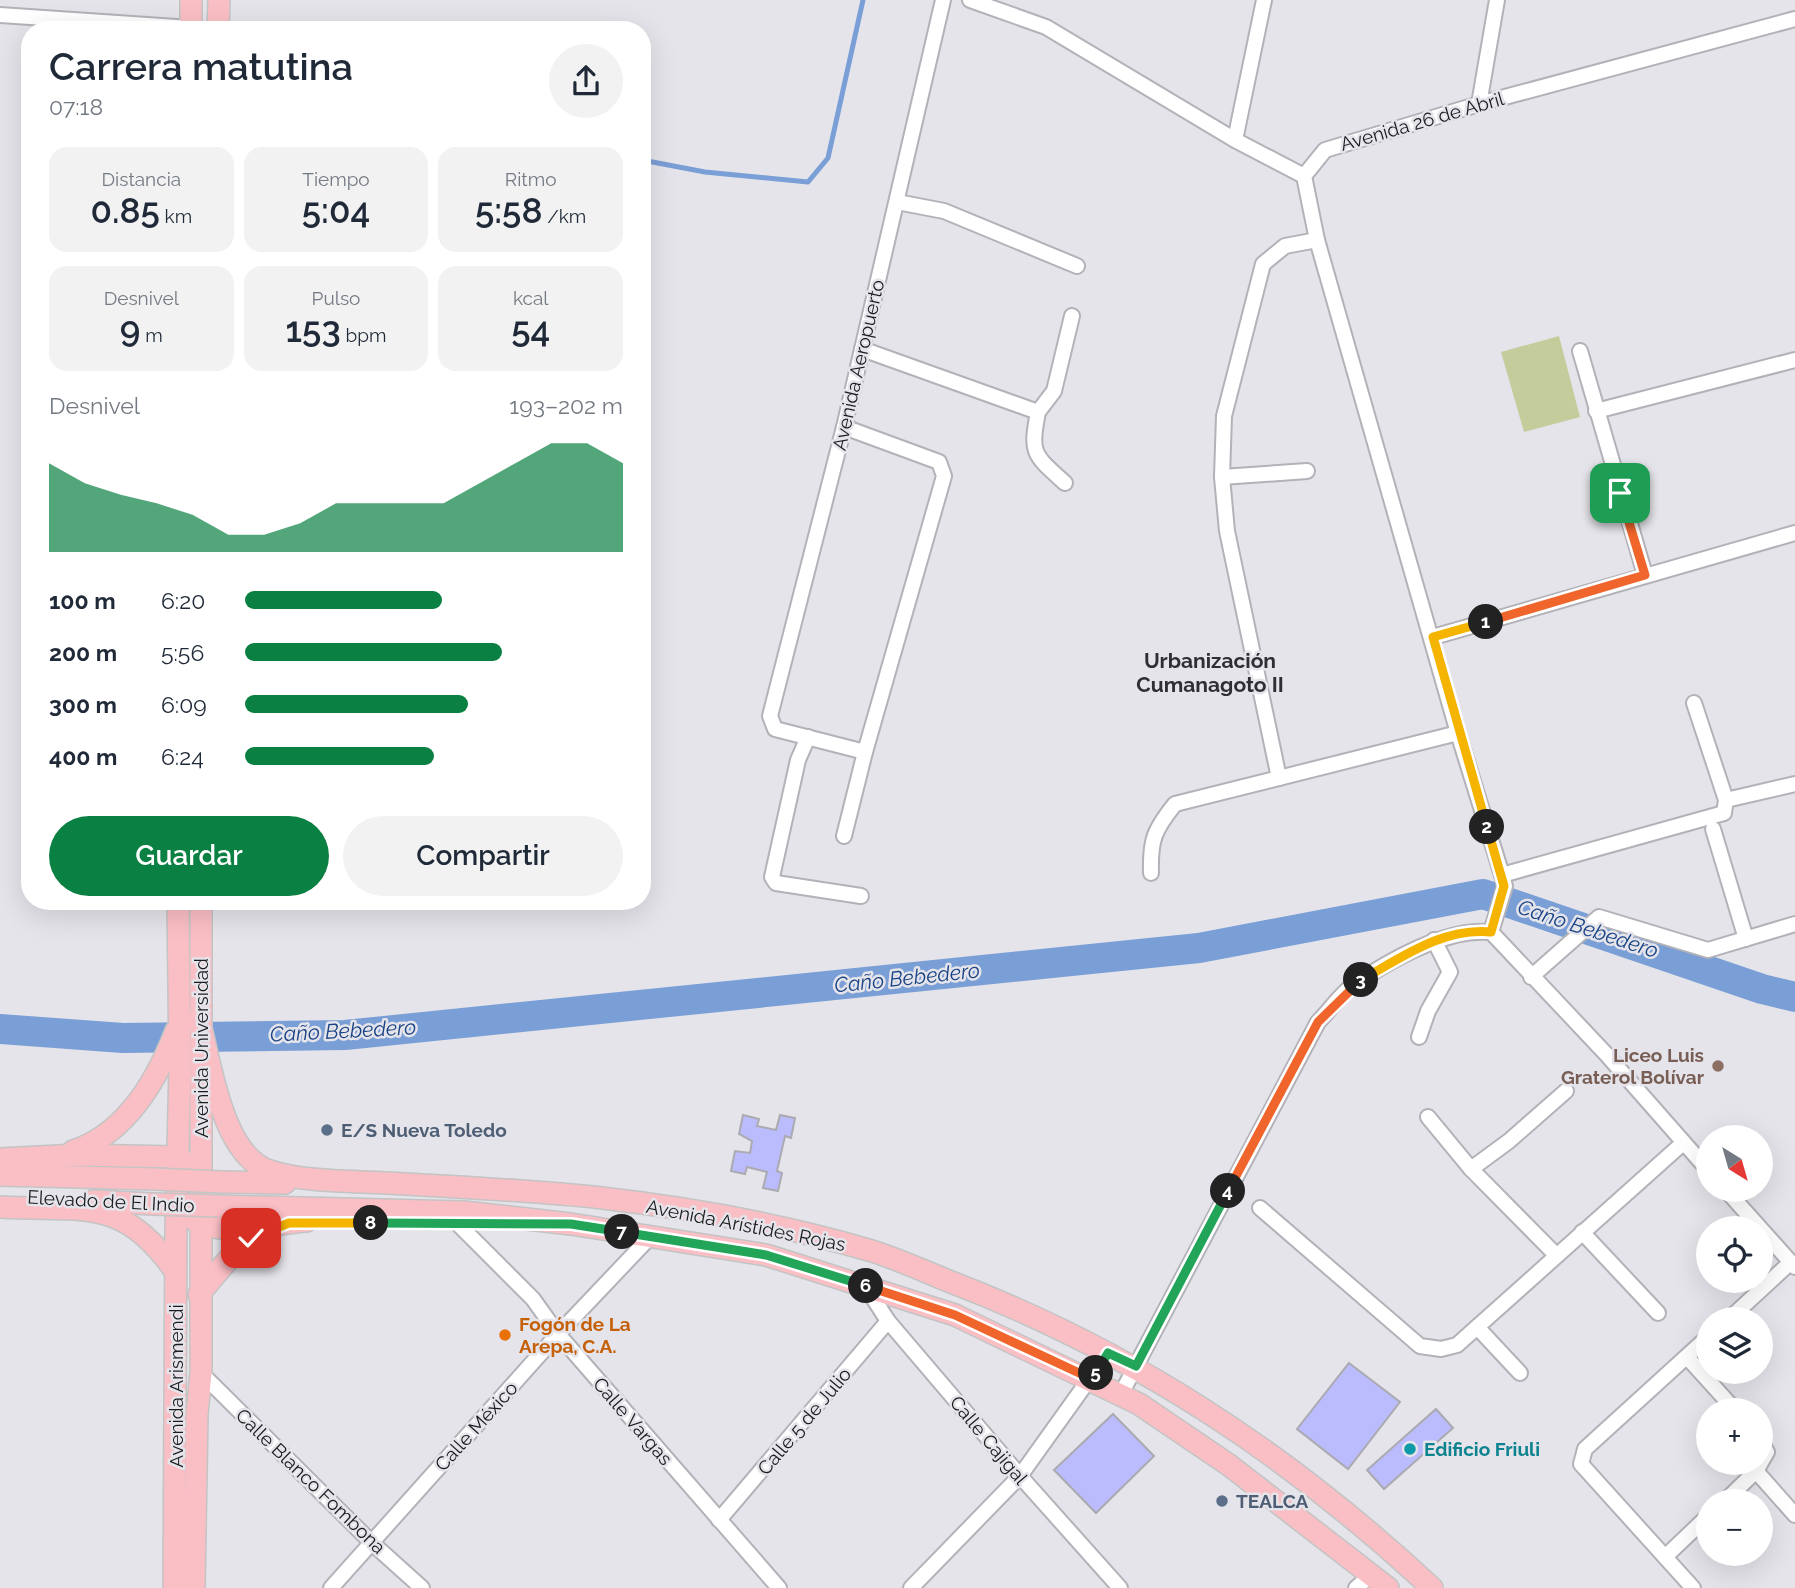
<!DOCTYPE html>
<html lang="es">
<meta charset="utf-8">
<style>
:root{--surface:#fff;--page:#f2f2f3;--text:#1f2937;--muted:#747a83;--accent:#0b8043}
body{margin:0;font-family:Raleway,sans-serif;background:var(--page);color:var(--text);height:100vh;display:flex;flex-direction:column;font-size:26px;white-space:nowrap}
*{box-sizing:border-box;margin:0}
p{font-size:23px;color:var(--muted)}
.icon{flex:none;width:38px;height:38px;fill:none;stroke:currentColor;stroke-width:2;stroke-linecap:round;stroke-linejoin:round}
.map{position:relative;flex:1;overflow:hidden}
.side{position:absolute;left:21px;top:21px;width:630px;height:889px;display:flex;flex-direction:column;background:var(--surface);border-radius:28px;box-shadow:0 7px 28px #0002}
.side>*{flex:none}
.needle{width:46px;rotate:143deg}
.fabs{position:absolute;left:1696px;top:1125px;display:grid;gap:14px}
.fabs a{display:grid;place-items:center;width:77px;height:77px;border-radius:50%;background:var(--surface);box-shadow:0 7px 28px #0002;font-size:35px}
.pin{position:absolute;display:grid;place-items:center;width:60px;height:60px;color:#fff;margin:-30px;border-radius:14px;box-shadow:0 4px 10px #0006}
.km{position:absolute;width:35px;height:35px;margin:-18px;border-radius:50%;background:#222;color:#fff;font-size:19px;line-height:35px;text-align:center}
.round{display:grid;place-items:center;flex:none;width:74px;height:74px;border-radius:37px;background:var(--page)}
.summary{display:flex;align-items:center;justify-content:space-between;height:119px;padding:0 28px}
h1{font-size:38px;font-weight:600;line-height:52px}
.stats{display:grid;grid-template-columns:repeat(3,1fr);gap:10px;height:119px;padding:7px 28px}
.stats div{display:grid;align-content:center;border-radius:18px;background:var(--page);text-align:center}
.stats b{font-size:35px;font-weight:600}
.stats small{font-size:19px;font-weight:400}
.stats p{font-size:19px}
.chart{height:196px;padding:14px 28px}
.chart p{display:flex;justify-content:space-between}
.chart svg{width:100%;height:126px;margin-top:7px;fill:var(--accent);opacity:.7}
.action{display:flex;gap:14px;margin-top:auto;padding:14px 28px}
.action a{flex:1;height:80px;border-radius:42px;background:var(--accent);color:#fff;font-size:28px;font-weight:600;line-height:80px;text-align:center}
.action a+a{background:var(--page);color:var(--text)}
ul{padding:0 28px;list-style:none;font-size:23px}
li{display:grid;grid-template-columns:112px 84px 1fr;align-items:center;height:52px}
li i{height:18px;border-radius:9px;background:var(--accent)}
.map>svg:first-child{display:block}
.park{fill:#c4cc9c}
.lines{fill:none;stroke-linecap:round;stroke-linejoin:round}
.stream{stroke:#7a9ed6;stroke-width:5}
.river{stroke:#7a9ed6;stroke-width:30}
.building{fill:#bbbcfd;stroke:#aaaab0;stroke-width:2}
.street-casing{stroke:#b2b2b8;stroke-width:18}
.primary-casing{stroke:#c3c4c4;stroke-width:24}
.street{stroke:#fff;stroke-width:14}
.primary{stroke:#fabfc5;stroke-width:21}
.primary-bridge-casing{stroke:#c3c4c4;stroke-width:24;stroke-linecap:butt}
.primary-bridge{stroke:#fabfc5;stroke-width:21}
.split-1-casing{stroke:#fff;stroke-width:14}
.split-2-casing{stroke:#fff;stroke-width:14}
.split-3-casing{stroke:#fff;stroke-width:14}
.split-4-casing{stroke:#fff;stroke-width:14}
.split-5-casing{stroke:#fff;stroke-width:14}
.split-6-casing{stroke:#fff;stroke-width:14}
.split-7-casing{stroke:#fff;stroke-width:14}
.split-8-casing{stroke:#fff;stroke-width:14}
.split-9-casing{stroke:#fff;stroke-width:14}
.split-1{stroke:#f0652b;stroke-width:9}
.split-2{stroke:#f5b400;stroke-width:9}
.split-3{stroke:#f5b400;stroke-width:9}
.split-4{stroke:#f0652b;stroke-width:9}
.split-5{stroke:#22a559;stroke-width:9}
.split-6{stroke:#f0652b;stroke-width:9}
.split-7{stroke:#22a559;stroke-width:9}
.split-8{stroke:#22a559;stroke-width:9}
.split-9{stroke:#f5b400;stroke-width:9}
.education-dot{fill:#8d6e63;stroke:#e4e4ea;stroke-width:2.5}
.service-dot{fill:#5c6f8a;stroke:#e4e4ea;stroke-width:2.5}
.food-dot{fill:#e8710a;stroke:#e4e4ea;stroke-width:2.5}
.culture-dot{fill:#0f9aa8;stroke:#e4e4ea;stroke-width:2.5}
.labels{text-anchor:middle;stroke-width:5;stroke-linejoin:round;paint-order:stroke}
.street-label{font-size:19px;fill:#1a1b1d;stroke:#e4e4ea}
.education-label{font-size:19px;font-weight:bold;fill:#785e54;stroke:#e4e4ea;text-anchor:end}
.service-label{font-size:19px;font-weight:bold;fill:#4e5e75;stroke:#e4e4ea;text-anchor:start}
.food-label{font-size:19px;font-weight:bold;fill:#c56008;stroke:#e4e4ea;text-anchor:start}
.culture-label{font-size:19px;font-weight:bold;fill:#0d838f;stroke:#e4e4ea;text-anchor:start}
.neighbourhood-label{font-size:21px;font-weight:bold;fill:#2e2e33;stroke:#e4e4ea}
.water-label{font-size:21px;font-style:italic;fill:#194386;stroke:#e4e4ea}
</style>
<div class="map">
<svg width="1795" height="1588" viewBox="0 0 1795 1588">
<rect width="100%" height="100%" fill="#e4e4ea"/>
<polygon class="park" points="1559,336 1580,417 1524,432 1501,352"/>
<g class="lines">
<polyline class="stream" points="642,160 705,172 808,182 828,158 863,0"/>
<polyline class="river" points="0,1029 123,1038 345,1035 1199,948 1483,894 1762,989 1795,997"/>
</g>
<g class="building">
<polygon points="743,1115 759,1119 757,1126 776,1130 780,1115 795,1118 791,1138 785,1136 777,1171 782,1173 778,1191 763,1188 767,1172 747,1167 745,1174 731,1171 735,1151 750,1153 752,1141 739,1134"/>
<polygon points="1349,1363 1400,1402 1348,1469 1297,1429"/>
<polygon points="1436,1409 1453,1428 1384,1489 1367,1470"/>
<polygon points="1113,1414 1154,1456 1096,1513 1054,1470"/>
</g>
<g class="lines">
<defs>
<g id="street">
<polyline points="970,0 1046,27 1235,140 1304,176"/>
<polyline points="0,15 191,28"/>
<polyline points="1479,104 1497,0"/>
<polyline points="1235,140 1264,0"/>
<polyline points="1304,176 1317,240 1458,733 1502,875 1505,886 1491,932"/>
<polyline points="1304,176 1325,150 1479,104 1795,19"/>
<polyline points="897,202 944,211 1077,266"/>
<path d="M862 349 1038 412C1030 454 1033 454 1065 483"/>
<polyline points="1580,351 1645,575"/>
<polyline points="1596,411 1795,360"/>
<polyline points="1038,412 1054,391 1072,316"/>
<polyline points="844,427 939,462 944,476 865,752 844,836"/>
<polyline points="1222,477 1307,471"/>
<polyline points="1433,637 1795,533"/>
<polyline points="808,737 798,760 772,877 776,883 861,896"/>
<polyline points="865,752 775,729 770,716 844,427 943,0"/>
<polyline points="1279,778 1227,531 1222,477 1224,416 1263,264 1285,246 1317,240"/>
<polyline points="1726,800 1795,784"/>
<polyline points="1713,829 1746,939"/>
<path d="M1151 873C1150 840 1154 830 1175 804L1458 733"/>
<polyline points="1502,875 1724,813 1726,800 1694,703"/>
<polyline points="1531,977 1599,917 1708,950 1795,924"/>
<polyline points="1419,1037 1428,1011 1450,972 1434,940"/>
<polyline points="1428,1117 1471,1169 1556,1255"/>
<polyline points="1471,1169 1509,1141 1566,1091"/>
<polyline points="1726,1190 1795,1267"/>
<polyline points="1260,1208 1420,1346 1441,1349 1457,1345 1683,1143"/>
<polyline points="459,1225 533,1299 558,1334 779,1588"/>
<polyline points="1582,1232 1658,1313"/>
<polyline points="866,1287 888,1321 1020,1476 1120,1588"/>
<polyline points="1728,1320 1791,1262"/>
<polyline points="1477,1327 1520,1373"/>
<polyline points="1687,1357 1735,1410"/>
<polyline points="201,1373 372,1543 422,1588"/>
<path d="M1121 1394 1318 1022C1330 1010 1342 992 1356 983 1392 959 1447 928 1491 932L1606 1054 1708 1170"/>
<polyline points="1756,1471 1767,1452 1760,1440"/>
<polyline points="1724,1502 1756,1471 1795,1515"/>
<polyline points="719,1520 888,1321"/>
<polyline points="1665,1557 1708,1516"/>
<polyline points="331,1588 558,1334 651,1236"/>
<polyline points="911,1588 1020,1476 1108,1353"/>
<polyline points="1356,1588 1373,1573"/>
<polyline points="1693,1588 1581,1464 1585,1449 1708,1337"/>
</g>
<g id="primary">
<polyline points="191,0 191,30"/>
<polyline points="218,30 219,0"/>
<path d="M199 1020C211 1064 222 1156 270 1171 303 1182 351 1181 386 1183 458 1187 530 1190 602 1198 689 1208 788 1226 872 1251 897 1259 922 1270 946 1280 1132 1351 1287 1453 1432 1588"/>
<path d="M73 1151C126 1134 157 1080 176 1031"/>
<polyline points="0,1159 77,1155 178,1157 187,1164"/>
<polyline points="0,1175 154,1179"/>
<polyline points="223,1182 285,1183"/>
<polyline points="93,1201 153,1204"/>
<polyline points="218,1206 464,1212 571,1224 766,1255 955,1315 1139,1404 1229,1465 1388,1588"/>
<path d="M0 1207C83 1212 122 1195 175 1271"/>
<path d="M192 1218C214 1238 276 1223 306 1221"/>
<polyline points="199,1294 238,1248 272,1229"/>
<polyline points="174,1588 176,1228 180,1068 178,901"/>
<polyline points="194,1588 197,1414 201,1373 201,901"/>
</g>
</defs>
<use href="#street" class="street-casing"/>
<use href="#primary" class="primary-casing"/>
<use href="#street" class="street"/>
<use href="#primary" class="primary"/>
<defs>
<g id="primary-bridge">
<polyline points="154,1179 223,1182"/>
<polyline points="153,1204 218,1206"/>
</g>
</defs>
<use href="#primary-bridge" class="primary-bridge-casing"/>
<use href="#primary-bridge" class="primary-bridge"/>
</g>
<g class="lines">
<defs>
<polyline id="split-1" points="1486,622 1645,575 1620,493"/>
<polyline id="split-2" points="1486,622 1433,637 1487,827"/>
<path id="split-3" d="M1361 980C1401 958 1443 927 1491 932L1504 886 1487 827"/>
<polyline id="split-4" points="1228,1191 1318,1022 1361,980"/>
<polyline id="split-5" points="1096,1373 1108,1353 1136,1366 1228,1191"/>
<polyline id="split-6" points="866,1286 955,1315 1092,1379 1096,1373"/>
<polyline id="split-7" points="622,1232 766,1255 866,1286"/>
<polyline id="split-8" points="371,1223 571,1224 622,1232"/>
<polyline id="split-9" points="251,1238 289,1223 371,1223"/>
</defs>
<use href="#split-1" class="split-1-casing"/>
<use href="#split-2" class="split-2-casing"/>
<use href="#split-3" class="split-3-casing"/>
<use href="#split-4" class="split-4-casing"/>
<use href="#split-5" class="split-5-casing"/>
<use href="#split-6" class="split-6-casing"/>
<use href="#split-7" class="split-7-casing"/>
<use href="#split-8" class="split-8-casing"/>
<use href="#split-9" class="split-9-casing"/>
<use href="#split-1" class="split-1"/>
<use href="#split-2" class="split-2"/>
<use href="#split-3" class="split-3"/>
<use href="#split-4" class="split-4"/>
<use href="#split-5" class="split-5"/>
<use href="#split-6" class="split-6"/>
<use href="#split-7" class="split-7"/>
<use href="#split-8" class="split-8"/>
<use href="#split-9" class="split-9"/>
</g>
<circle class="education-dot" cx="1718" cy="1066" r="7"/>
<g class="service-dot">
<circle cx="327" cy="1130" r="7"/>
<circle cx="1222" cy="1501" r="7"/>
</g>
<circle class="food-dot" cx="505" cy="1335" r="7"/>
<circle class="culture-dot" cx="1410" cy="1449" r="7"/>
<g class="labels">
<g class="street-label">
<text transform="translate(1422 121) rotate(-16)" y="7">Avenida 26 de Abril</text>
<text transform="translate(858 365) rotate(-77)" y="7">Avenida Aeropuerto</text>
<text transform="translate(201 1048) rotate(-90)" y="7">Avenida Universidad</text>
<text transform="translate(111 1201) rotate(3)" y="7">Elevado de El Indio</text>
<text transform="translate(746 1225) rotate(11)" y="7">Avenida Arístides Rojas</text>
<text transform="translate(176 1386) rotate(-90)" y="7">Avenida Arismendi</text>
<text transform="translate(633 1421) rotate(49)" y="7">Calle Vargas</text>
<text transform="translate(804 1421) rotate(-50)" y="7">Calle 5 de Julio</text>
<text transform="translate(476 1426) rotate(-48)" y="7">Calle México</text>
<text transform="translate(989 1440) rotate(50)" y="7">Calle Cajigal</text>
<text transform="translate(311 1481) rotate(44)" y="7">Calle Blanco Fombona</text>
</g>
<g class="education-label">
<text x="1704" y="1062">Liceo Luis<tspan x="1704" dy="22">Graterol Bolívar</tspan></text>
</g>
<g class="service-label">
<text x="341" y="1137">E/S Nueva Toledo</text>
<text x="1236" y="1508">TEALCA</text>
</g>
<g class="food-label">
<text x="519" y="1331">Fogón de La<tspan x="519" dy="22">Arepa, C.A.</tspan></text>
</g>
<g class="culture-label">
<text x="1424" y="1456">Edificio Friuli</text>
</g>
<g class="neighbourhood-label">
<text x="1210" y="668">Urbanización<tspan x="1210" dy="24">Cumanagoto II</tspan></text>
</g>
<g class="water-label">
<text transform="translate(1588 929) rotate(18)" y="7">Caño Bebedero</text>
<text transform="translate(907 978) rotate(-6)" y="7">Caño Bebedero</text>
<text transform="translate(343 1031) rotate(-3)" y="7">Caño Bebedero</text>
</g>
</g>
</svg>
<div class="fabs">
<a><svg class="needle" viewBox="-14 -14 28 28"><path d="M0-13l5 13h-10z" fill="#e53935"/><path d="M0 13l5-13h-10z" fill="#747a83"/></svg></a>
<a><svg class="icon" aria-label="locate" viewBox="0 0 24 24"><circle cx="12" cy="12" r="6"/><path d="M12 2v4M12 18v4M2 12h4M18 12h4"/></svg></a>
<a><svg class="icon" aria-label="layers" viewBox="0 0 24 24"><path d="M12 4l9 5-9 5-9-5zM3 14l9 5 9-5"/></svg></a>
<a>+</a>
<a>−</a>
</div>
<div class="pin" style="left:1620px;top:493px;background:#1e9e55"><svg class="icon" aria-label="arrive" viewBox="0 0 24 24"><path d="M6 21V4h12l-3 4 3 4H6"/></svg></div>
<div class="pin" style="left:251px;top:1238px;background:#d93025"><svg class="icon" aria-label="check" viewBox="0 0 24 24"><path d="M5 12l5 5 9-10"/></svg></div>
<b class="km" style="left:1486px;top:622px">1</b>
<b class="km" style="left:1487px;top:827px">2</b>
<b class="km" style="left:1361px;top:980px">3</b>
<b class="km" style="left:1228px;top:1191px">4</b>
<b class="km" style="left:1096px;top:1373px">5</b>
<b class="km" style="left:866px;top:1286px">6</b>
<b class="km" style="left:622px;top:1232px">7</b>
<b class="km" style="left:371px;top:1223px">8</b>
<section class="side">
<div class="summary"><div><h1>Carrera matutina</h1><p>07:18</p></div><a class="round"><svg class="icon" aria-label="share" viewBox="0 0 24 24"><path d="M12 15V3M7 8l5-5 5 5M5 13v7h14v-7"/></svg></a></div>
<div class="stats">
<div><p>Distancia</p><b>0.85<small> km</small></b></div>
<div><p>Tiempo</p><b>5:04</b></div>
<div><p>Ritmo</p><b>5:58<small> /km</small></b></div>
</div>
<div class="stats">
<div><p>Desnivel</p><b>9<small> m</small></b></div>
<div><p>Pulso</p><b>153<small> bpm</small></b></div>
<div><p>kcal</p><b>54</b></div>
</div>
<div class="chart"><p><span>Desnivel</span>193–202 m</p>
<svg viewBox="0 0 160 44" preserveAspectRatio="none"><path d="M0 44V13L10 20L20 24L30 27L40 31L50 38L60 38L70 34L80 27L90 27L100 27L110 27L120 20L130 13L140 6L150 6L160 13V44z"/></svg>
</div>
<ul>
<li><b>100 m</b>6:20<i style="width:52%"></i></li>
<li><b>200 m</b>5:56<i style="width:68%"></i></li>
<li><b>300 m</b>6:09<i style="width:59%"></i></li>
<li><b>400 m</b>6:24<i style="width:50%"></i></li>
</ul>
<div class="action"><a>Guardar</a><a>Compartir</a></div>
</section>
</div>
